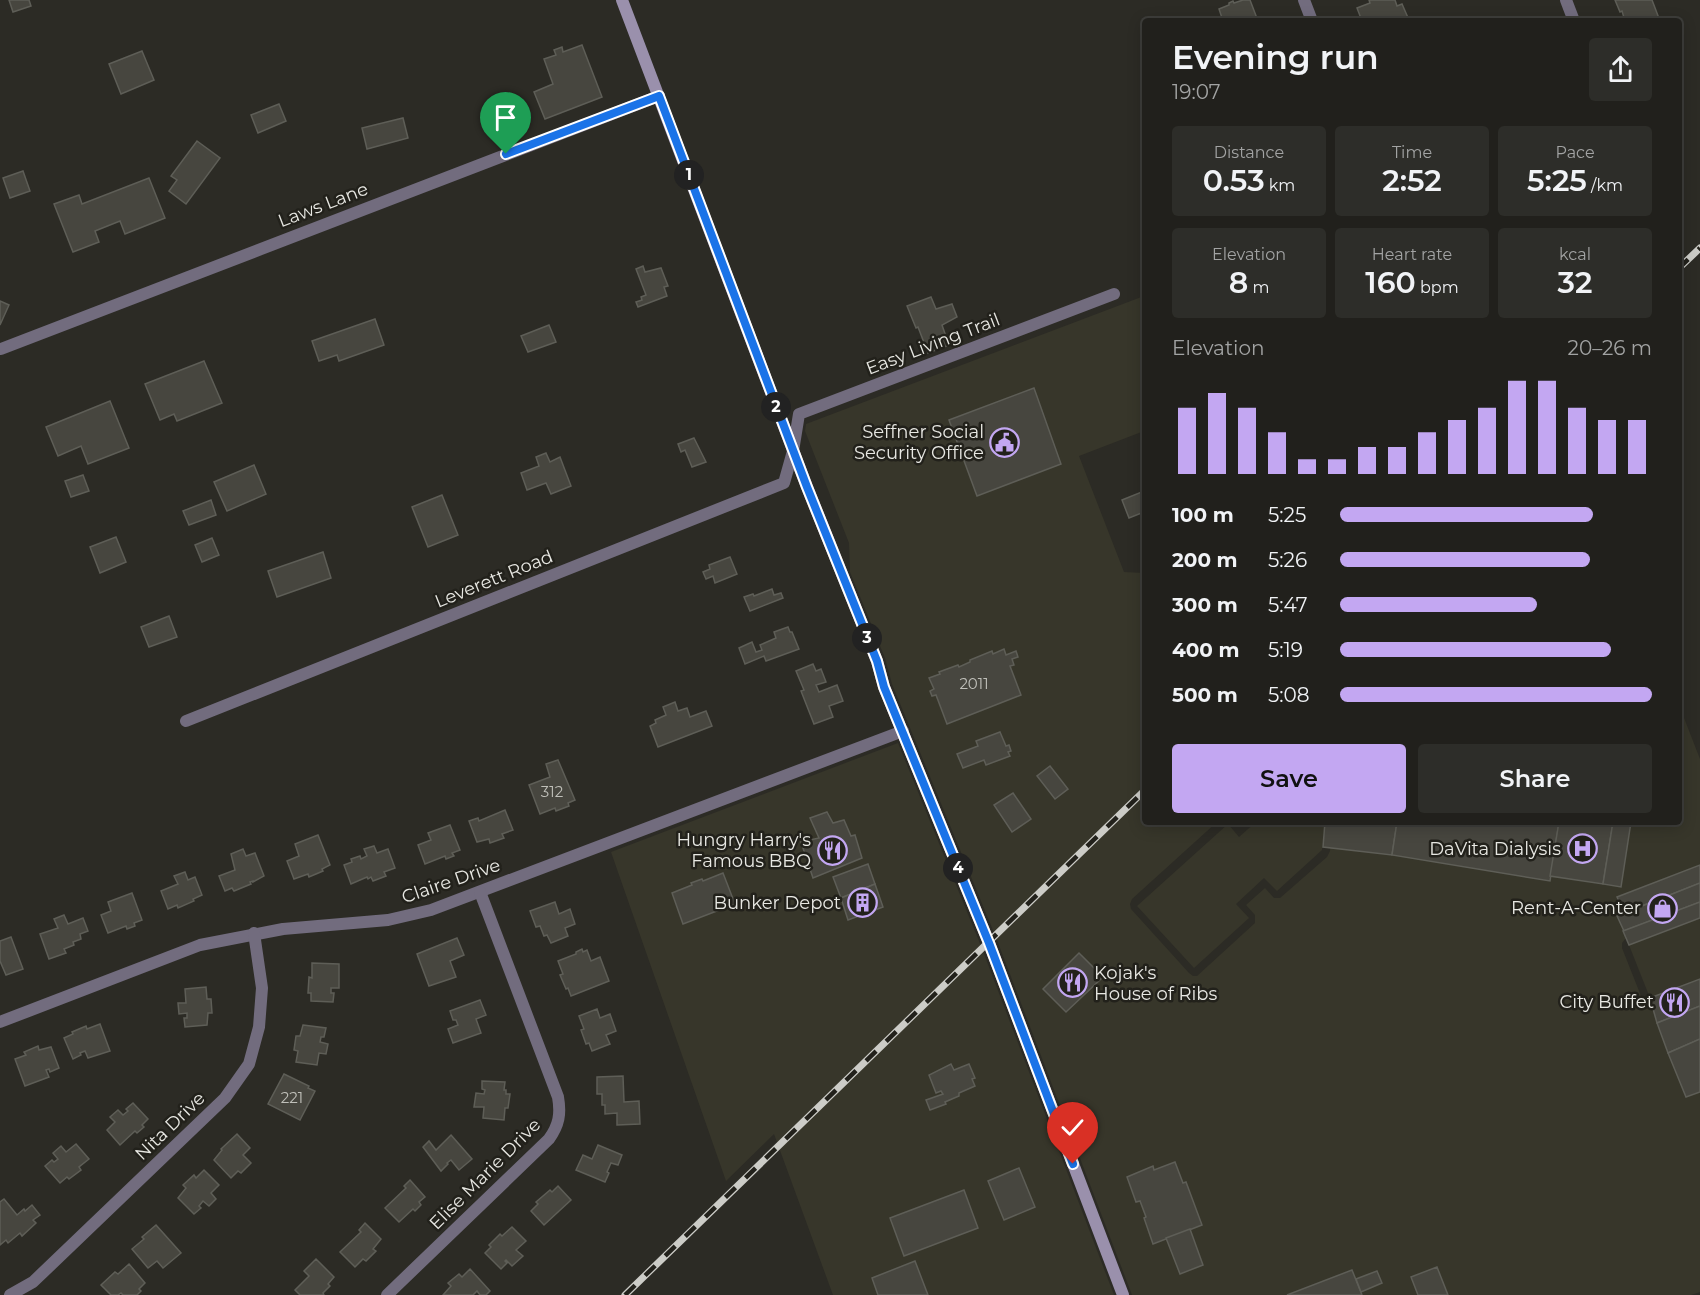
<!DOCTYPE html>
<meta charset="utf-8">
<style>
:root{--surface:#21201c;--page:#2d2d29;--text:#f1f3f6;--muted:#a2a3a3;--line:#3e3e3b;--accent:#c3a7f2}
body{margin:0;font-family:Montserrat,sans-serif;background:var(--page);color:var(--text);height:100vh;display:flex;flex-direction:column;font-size:22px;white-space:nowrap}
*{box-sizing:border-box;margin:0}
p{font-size:20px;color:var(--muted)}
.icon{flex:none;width:33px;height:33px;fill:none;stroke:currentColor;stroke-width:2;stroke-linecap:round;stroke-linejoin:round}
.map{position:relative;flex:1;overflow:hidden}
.details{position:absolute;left:1142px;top:18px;width:540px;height:807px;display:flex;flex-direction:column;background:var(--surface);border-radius:6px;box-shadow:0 3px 15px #0003,0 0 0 2px var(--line)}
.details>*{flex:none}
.pin{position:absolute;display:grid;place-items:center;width:51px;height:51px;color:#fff;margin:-62px -26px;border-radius:50% 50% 50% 0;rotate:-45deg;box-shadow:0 0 6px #0007}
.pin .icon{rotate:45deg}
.km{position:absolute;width:30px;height:30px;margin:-15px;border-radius:50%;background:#222;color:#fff;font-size:16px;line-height:30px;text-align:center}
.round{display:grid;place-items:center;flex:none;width:63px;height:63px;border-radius:6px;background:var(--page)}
.headline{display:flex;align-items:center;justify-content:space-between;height:102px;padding:0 30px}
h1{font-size:33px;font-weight:600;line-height:45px}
.figures{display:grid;grid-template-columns:repeat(3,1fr);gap:9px;height:102px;padding:6px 30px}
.figures div{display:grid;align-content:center;border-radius:6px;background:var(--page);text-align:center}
.figures b{font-size:30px;font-weight:600}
.figures small{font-size:16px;font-weight:400}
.figures p{font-size:16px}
.chart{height:168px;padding:12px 30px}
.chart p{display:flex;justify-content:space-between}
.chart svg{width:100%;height:108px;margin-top:6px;stroke:var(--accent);stroke-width:6}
.button{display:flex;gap:12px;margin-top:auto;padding:12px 30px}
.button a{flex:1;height:69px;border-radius:6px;background:var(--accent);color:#111;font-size:24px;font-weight:600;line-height:69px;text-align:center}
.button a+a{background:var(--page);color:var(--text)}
ul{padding:0 30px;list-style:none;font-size:20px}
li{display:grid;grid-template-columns:96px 72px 1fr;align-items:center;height:45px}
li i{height:15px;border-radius:8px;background:var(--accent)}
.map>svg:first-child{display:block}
.built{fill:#37362a}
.building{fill:#47463f;stroke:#5e5e57;stroke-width:1.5}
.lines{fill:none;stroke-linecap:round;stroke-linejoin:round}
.street{stroke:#726c7e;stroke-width:12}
.secondary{stroke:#9a90ac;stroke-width:12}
.rail-casing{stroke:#ccccc7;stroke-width:7}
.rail{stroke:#22211b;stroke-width:4.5;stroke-dasharray:14;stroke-linecap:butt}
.route-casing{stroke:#fff;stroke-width:12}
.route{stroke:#1a73e8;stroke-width:8}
.labels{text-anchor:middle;stroke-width:5;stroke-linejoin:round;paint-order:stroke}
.number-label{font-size:15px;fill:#c0c0ba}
.street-label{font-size:18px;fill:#e8e8e3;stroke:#22211b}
.poi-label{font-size:18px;fill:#e8e8e3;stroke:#22211b;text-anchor:end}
</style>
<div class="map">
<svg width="1700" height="1295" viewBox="0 0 1700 1295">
<rect width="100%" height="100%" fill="#2c2b25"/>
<g class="built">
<polygon points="1144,296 1144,431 1079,456 1124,572 1144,573 1144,822 1217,822 1132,899 1130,904 1131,909 1189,973 1193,976 1197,976 1255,923 1255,915 1246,905 1265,888 1274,898 1280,898 1327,857 1330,851 1332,822 1678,822 1679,705 1700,759 1700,910 1626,938 1622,943 1622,948 1643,1001 1648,1006 1653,1006 1700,987 1700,1292 1691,1295 1132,1295 997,940 892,684 885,658 850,572 849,543 805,431 806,424"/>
<polygon points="898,743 981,946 1114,1295 833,1295 774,1134 726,1181 611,852"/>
<polygon points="1256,822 1325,822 1322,850 1277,891 1264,878 1236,904 1249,918 1194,968 1137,906 1228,824 1239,837"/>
<polygon points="1700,918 1700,979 1650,998 1629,945"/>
</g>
<g class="building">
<polygon points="9,0 29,0 31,6 13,12"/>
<polygon points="1243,0 1250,0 1258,21 1223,21 1219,9 1229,5 1229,3 1233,1 1234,3"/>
<polygon points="1369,0 1395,0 1397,6 1402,4 1409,20 1418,18 1419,21 1362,21 1357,8 1370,3"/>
<polygon points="1615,0 1652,0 1660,21 1625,21 1622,11 1620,12"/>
<polygon points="582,45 602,97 545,119 534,92 553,84 544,59 556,55 554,50 562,47 563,52"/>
<polygon points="142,51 154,80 121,94 109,64"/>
<polygon points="279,104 286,121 258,133 251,115"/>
<polygon points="403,118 408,138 367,149 362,128"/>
<polygon points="197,141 220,158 186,204 169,191 177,180 171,176"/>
<polygon points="23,171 30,191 10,198 3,178"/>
<polygon points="149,178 165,218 125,234 120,221 95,231 99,242 73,252 54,204 79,195 82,204"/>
<polygon points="643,266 645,272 661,268 668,286 664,287 667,296 638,307 636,302 642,300 641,297 646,295 636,269"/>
<polygon points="931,297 936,309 952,304 957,317 942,325 949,345 928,353 918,327 916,328 907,306"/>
<polygon points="0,301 9,305 0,325"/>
<polygon points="375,319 384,345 339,361 337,355 319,361 312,341"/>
<polygon points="549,325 556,342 528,352 521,336"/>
<polygon points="204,361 222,403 177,421 174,414 160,420 145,384"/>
<polygon points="1034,388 1061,464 977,496 949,420"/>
<polygon points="110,401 129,448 88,464 81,446 58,456 46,427"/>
<polygon points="694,438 706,462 692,467 685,450 681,452 678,444"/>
<polygon points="546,453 550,462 560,457 571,486 551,494 546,483 527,490 521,473 539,466 536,457"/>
<polygon points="254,465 266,494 227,511 214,482"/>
<polygon points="83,475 89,491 71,497 65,481"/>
<polygon points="1144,491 1144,512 1129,518 1122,500"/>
<polygon points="442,495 458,535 428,547 412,507"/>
<polygon points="211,500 216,515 189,525 183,511"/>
<polygon points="116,537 126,562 100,573 90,547"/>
<polygon points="212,538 219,555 202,562 195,545"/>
<polygon points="323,552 331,578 277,597 268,571"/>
<polygon points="730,557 737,574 715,583 713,576 706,579 703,572 710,569 709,565"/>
<polygon points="772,589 774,595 781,593 783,598 750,611 744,597 753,594 754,596"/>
<polygon points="169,616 177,637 149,647 141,627"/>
<polygon points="788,627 790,632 792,632 799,649 766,661 764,656 745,664 739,648 752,642 756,652 762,650 760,645 776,638 774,632"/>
<polygon points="1004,649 1006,655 1016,651 1018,657 1012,659 1014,665 1010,666 1021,695 947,724 936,695 932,696 930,691 934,689 929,678 940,674 939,672 958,665 959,667 970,662 970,660 992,651 993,654"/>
<polygon points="813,664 816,671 821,669 826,682 816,685 819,692 837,685 843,701 829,706 833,717 814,724 801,691 804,690 796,671"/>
<polygon points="675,702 678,711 687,708 690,717 706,711 712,726 658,747 650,726 656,723 655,720 666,715 663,707"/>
<polygon points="1000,732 1006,746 1009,745 1011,751 1008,752 1010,756 986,765 984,760 963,768 957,754 978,746 976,741"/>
<polygon points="558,760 575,800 568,803 569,806 556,811 555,808 540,814 529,785 550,777 546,764"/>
<polygon points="1050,766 1068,789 1055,799 1037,776"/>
<polygon points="1013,793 1031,819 1012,832 994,805"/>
<polygon points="505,810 513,830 502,834 504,838 490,843 489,839 477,842 469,821 478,818 479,821"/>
<polygon points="827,812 833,823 844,820 851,836 855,835 862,858 813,878 801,842 819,838 810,818"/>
<polygon points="1325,822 1397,822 1392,855 1323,847"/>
<polygon points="1397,822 1559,822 1550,881 1392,855"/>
<polygon points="1559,822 1613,822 1603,884 1550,876"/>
<polygon points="1613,822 1631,822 1621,887 1603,884"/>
<polygon points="450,825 460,850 452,853 454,856 446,859 445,856 425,864 418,845 431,840 428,833"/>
<polygon points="318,835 330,865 322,869 323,871 309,877 308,874 294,879 287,861 299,856 295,844"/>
<polygon points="374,846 377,853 388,849 395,868 384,872 386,876 373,881 371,877 368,879 367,877 351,884 344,865 352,862 351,859 360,856 361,859 367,856 364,849"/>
<polygon points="243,849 246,856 255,853 264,876 253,882 253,881 250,882 251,884 234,891 232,888 225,891 219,876 235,870 231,854"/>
<polygon points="868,864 875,884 841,898 833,877"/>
<polygon points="1700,865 1700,883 1624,913 1617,897"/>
<polygon points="185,872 188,880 195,877 202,895 193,899 194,901 178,908 177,905 168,909 161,891 178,884 174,876"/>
<polygon points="723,873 735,904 683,924 672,893 692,885 691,883 702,879 703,881"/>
<polygon points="1700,883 1700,902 1624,931 1617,916"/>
<polygon points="875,884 883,907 848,920 841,898"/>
<polygon points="132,893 142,920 134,923 135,926 127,929 126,926 108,933 101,915 111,911 108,902"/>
<polygon points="555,902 559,914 570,909 575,924 565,928 568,936 551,943 547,935 544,936 540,926 536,927 530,911"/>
<polygon points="1700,902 1700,918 1629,945 1623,931"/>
<polygon points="64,915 68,924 83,918 88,931 80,934 81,939 73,942 74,945 64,949 66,953 49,959 40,934 58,928 54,919"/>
<polygon points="11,937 23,969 6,975 0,961 0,941"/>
<polygon points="457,938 464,955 450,961 456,977 429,986 417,954"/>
<polygon points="582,949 583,952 587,950 591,961 600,957 609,981 571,996 568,988 566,989 560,975 563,974 558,961 576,954 576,952"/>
<polygon points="1079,953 1103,977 1066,1012 1043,989"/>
<polygon points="312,963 339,964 339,988 331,988 331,993 334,993 333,1002 311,1001 311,993 308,993 309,977 312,978"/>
<polygon points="1700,979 1700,1006 1657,1023 1650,998"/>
<polygon points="206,987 207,999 211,999 212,1013 208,1013 207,1025 185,1027 184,1018 187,1018 187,1013 179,1014 178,1003 186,1003 185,989"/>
<polygon points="480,1000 486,1015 476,1019 481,1033 453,1043 448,1029 458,1025 456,1020 453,1020 450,1011"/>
<polygon points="1700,1006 1700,1039 1668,1053 1657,1023"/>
<polygon points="597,1009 600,1018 610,1014 616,1031 606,1035 610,1044 592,1051 589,1043 586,1044 581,1030 584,1029 579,1016"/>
<polygon points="100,1024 110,1051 88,1058 85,1051 80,1053 81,1055 73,1059 64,1038 73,1034 72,1032 86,1026 87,1029"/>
<polygon points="303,1025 326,1028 324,1037 321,1037 320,1042 328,1044 326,1054 319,1053 317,1065 296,1062 298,1051 294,1050 296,1036 300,1036"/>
<polygon points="1700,1039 1700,1092 1686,1097 1668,1053"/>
<polygon points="38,1046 39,1050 51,1047 59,1068 50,1072 49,1069 46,1070 49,1077 25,1086 15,1059 26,1055 24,1052"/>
<polygon points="951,1064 954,1070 969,1064 975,1078 972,1079 975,1086 959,1093 959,1096 945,1102 946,1104 930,1110 926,1100 943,1094 941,1091 936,1093 929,1075"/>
<polygon points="284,1074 309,1086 308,1088 315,1091 300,1120 268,1104"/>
<polygon points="623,1076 624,1102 639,1101 640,1124 617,1125 617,1113 605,1114 605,1105 602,1105 602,1094 597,1094 597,1077"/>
<polygon points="482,1081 505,1082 504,1090 506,1090 506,1094 510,1094 508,1108 505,1108 504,1120 483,1118 484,1107 474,1107 476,1093 484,1094 485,1090 482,1089"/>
<polygon points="133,1103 148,1119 142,1125 144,1127 137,1133 135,1131 120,1145 107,1130 115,1122 110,1117 118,1110 123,1115 128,1111 126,1109"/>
<polygon points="237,1134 250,1148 243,1155 251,1163 241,1173 238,1171 231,1178 214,1160 222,1150 221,1149"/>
<polygon points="451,1135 472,1159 459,1170 451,1160 447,1163 448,1164 441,1171 423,1147 429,1141 436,1150"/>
<polygon points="76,1144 89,1159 79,1167 81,1170 69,1179 67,1177 60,1183 45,1166 52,1160 54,1162 58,1159 53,1153 61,1146 66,1152"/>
<polygon points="598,1145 622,1155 618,1165 611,1163 607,1172 609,1173 605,1182 576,1170 583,1155 592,1159"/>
<polygon points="1175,1162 1183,1183 1186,1182 1202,1225 1153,1244 1144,1218 1146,1217 1140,1201 1136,1202 1127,1177 1153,1166 1154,1170"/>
<polygon points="1019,1168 1035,1207 1004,1220 988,1181"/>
<polygon points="204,1170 219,1185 211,1193 216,1199 209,1206 203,1201 199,1206 201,1208 194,1214 178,1198 186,1188 183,1185 194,1175 196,1178"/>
<polygon points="410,1180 425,1197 419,1202 421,1205 415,1211 413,1209 399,1222 385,1208 406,1188 404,1186"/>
<polygon points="558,1186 571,1200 544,1225 531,1211 538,1204 536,1202 550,1190 552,1192"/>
<polygon points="964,1190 978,1228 904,1256 890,1218"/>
<polygon points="4,1199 17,1215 24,1209 25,1211 32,1205 40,1215 33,1220 36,1223 22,1236 20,1233 8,1243 6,1240 0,1245 0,1202"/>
<polygon points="365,1223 381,1239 373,1249 376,1251 366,1261 363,1259 355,1267 340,1252 361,1232 359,1230"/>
<polygon points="156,1225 181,1253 163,1268 157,1261 148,1268 132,1249 144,1239 142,1237"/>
<polygon points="512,1227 526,1241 516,1250 523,1256 512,1266 506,1260 505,1261 507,1263 501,1269 485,1253 491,1247 489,1245 500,1234 502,1236"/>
<polygon points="1190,1229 1203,1265 1180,1274 1166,1238"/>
<polygon points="316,1259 334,1277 328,1284 330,1286 323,1293 324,1295 300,1295 295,1290 309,1276 304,1271"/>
<polygon points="915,1261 928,1295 878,1295 872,1278"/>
<polygon points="129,1264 145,1283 139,1289 141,1291 137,1295 123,1295 121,1293 118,1295 111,1295 101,1285 115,1272 118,1274"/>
<polygon points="1437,1267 1448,1295 1418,1295 1411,1277"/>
<polygon points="470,1269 490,1291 486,1295 480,1295 477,1291 473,1295 443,1295 451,1286 448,1283 459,1274 462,1277"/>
<polygon points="1352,1270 1362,1295 1287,1295"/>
<polygon points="1377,1271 1382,1283 1361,1292 1356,1279"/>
</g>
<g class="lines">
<g class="street">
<polyline points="1304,0 1312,21"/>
<polyline points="1566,0 1574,21"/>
<polyline points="1,349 659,96"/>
<polyline points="186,721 784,483 793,451 799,414 1114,294"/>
<polyline points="0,1022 200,945 283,929 388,920 431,910 903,731"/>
<polyline points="10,1295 33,1282 225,1098 249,1064 259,1027 262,988 254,933"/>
<path d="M387 1295 549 1139C559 1125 561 1114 558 1097L480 892"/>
</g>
<polyline class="secondary" points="622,0 807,487 877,661 884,687 989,943 1123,1295"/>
<defs>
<g id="rail">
<polyline points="1678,269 1700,248"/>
<polyline points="625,1295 1144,791"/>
</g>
</defs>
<use href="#rail" class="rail-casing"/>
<use href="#rail" class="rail"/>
</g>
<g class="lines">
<defs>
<polyline id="route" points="506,154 659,96 807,487 877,661 884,687 989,943 1073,1164"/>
</defs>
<use href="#route" class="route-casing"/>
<use href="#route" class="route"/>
</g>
<defs>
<symbol id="civic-ring" viewBox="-11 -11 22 22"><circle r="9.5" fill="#22211b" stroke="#c3a7f2" stroke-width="1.5"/><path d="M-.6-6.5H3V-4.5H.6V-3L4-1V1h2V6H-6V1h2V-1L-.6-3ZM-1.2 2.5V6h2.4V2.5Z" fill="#c3a7f2"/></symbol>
<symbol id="hospital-ring" viewBox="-11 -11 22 22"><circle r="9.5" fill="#22211b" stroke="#c3a7f2" stroke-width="1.5"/><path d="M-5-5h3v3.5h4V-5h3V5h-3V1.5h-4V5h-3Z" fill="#c3a7f2"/></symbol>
<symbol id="restaurant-ring" viewBox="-11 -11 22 22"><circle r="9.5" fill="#22211b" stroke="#c3a7f2" stroke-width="1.5"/><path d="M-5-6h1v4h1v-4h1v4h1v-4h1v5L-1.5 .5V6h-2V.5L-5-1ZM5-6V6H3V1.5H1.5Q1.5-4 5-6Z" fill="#c3a7f2"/></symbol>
<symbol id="building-ring" viewBox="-11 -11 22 22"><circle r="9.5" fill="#22211b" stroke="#c3a7f2" stroke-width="1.5"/><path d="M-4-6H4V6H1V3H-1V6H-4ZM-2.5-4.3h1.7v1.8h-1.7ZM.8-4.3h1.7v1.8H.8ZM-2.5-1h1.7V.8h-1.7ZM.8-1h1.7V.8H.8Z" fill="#c3a7f2"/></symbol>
<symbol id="shop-ring" viewBox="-11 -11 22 22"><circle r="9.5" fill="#22211b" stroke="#c3a7f2" stroke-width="1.5"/><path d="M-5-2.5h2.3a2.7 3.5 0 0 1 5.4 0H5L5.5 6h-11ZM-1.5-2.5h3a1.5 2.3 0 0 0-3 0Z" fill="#c3a7f2"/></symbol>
</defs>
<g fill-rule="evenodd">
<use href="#civic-ring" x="988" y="426" width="33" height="33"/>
<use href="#hospital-ring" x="1566" y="832" width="33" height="33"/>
<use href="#restaurant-ring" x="816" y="834" width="33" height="33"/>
<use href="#building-ring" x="846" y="886" width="33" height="33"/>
<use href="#shop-ring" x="1646" y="892" width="33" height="33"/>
<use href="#restaurant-ring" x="1056" y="966" width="33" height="33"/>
<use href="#restaurant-ring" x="1658" y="986" width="33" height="33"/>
</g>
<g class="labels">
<g class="number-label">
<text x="974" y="689">2011</text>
<text x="552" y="797">312</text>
<text x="292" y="1103">221</text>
</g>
<g class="street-label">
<text transform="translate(323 205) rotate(-21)" y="6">Laws Lane</text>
<text transform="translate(933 344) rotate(-21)" y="6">Easy Living Trail</text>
<text transform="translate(494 579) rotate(-22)" y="6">Leverett Road</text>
<text transform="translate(451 881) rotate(-19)" y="6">Claire Drive</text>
<text transform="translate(170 1126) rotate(-44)" y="6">Nita Drive</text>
<text transform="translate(485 1174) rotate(-45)" y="6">Elise Marie Drive</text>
</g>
<g class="poi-label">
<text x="984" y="438">Seffner Social<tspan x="984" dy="21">Security Office</tspan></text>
<text x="811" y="846">Hungry Harry's<tspan x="811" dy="21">Famous BBQ</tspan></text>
<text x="1561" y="855">DaVita Dialysis</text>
<text x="841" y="909">Bunker Depot</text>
<text x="1641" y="914">Rent-A-Center</text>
<text x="1094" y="979" text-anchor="start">Kojak's<tspan x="1094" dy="21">House of Ribs</tspan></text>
<text x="1654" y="1008">City Buffet</text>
</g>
</g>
</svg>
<div class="pin" style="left:506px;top:154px;background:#1e9e55"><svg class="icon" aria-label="arrive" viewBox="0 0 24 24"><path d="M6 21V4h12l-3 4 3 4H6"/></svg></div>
<div class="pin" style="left:1073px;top:1164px;background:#d93025"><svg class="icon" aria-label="check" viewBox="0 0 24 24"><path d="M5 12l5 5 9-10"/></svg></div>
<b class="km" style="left:689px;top:175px">1</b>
<b class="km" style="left:776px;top:407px">2</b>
<b class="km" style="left:867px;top:638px">3</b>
<b class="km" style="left:958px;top:868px">4</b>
<section class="details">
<div class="headline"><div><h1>Evening run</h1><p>19:07</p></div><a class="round"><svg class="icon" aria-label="share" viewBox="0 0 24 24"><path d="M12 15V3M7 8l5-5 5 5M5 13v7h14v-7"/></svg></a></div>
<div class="figures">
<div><p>Distance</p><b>0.53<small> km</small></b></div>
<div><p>Time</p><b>2:52</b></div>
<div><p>Pace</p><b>5:25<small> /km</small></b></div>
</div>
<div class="figures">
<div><p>Elevation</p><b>8<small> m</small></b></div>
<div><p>Heart rate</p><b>160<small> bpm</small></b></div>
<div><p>kcal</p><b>32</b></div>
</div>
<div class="chart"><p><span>Elevation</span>20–26 m</p>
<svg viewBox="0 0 160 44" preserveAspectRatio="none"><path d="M5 44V17M15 44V11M25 44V17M35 44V27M45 44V38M55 44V38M65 44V33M75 44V33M85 44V27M95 44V22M105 44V17M115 44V6M125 44V6M135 44V17M145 44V22M155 44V22"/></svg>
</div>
<ul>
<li><b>100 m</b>5:25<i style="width:81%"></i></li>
<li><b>200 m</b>5:26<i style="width:80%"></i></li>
<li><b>300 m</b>5:47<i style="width:63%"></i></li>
<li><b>400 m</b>5:19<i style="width:87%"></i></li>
<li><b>500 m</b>5:08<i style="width:100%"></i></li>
</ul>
<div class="button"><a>Save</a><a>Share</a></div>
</section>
</div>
